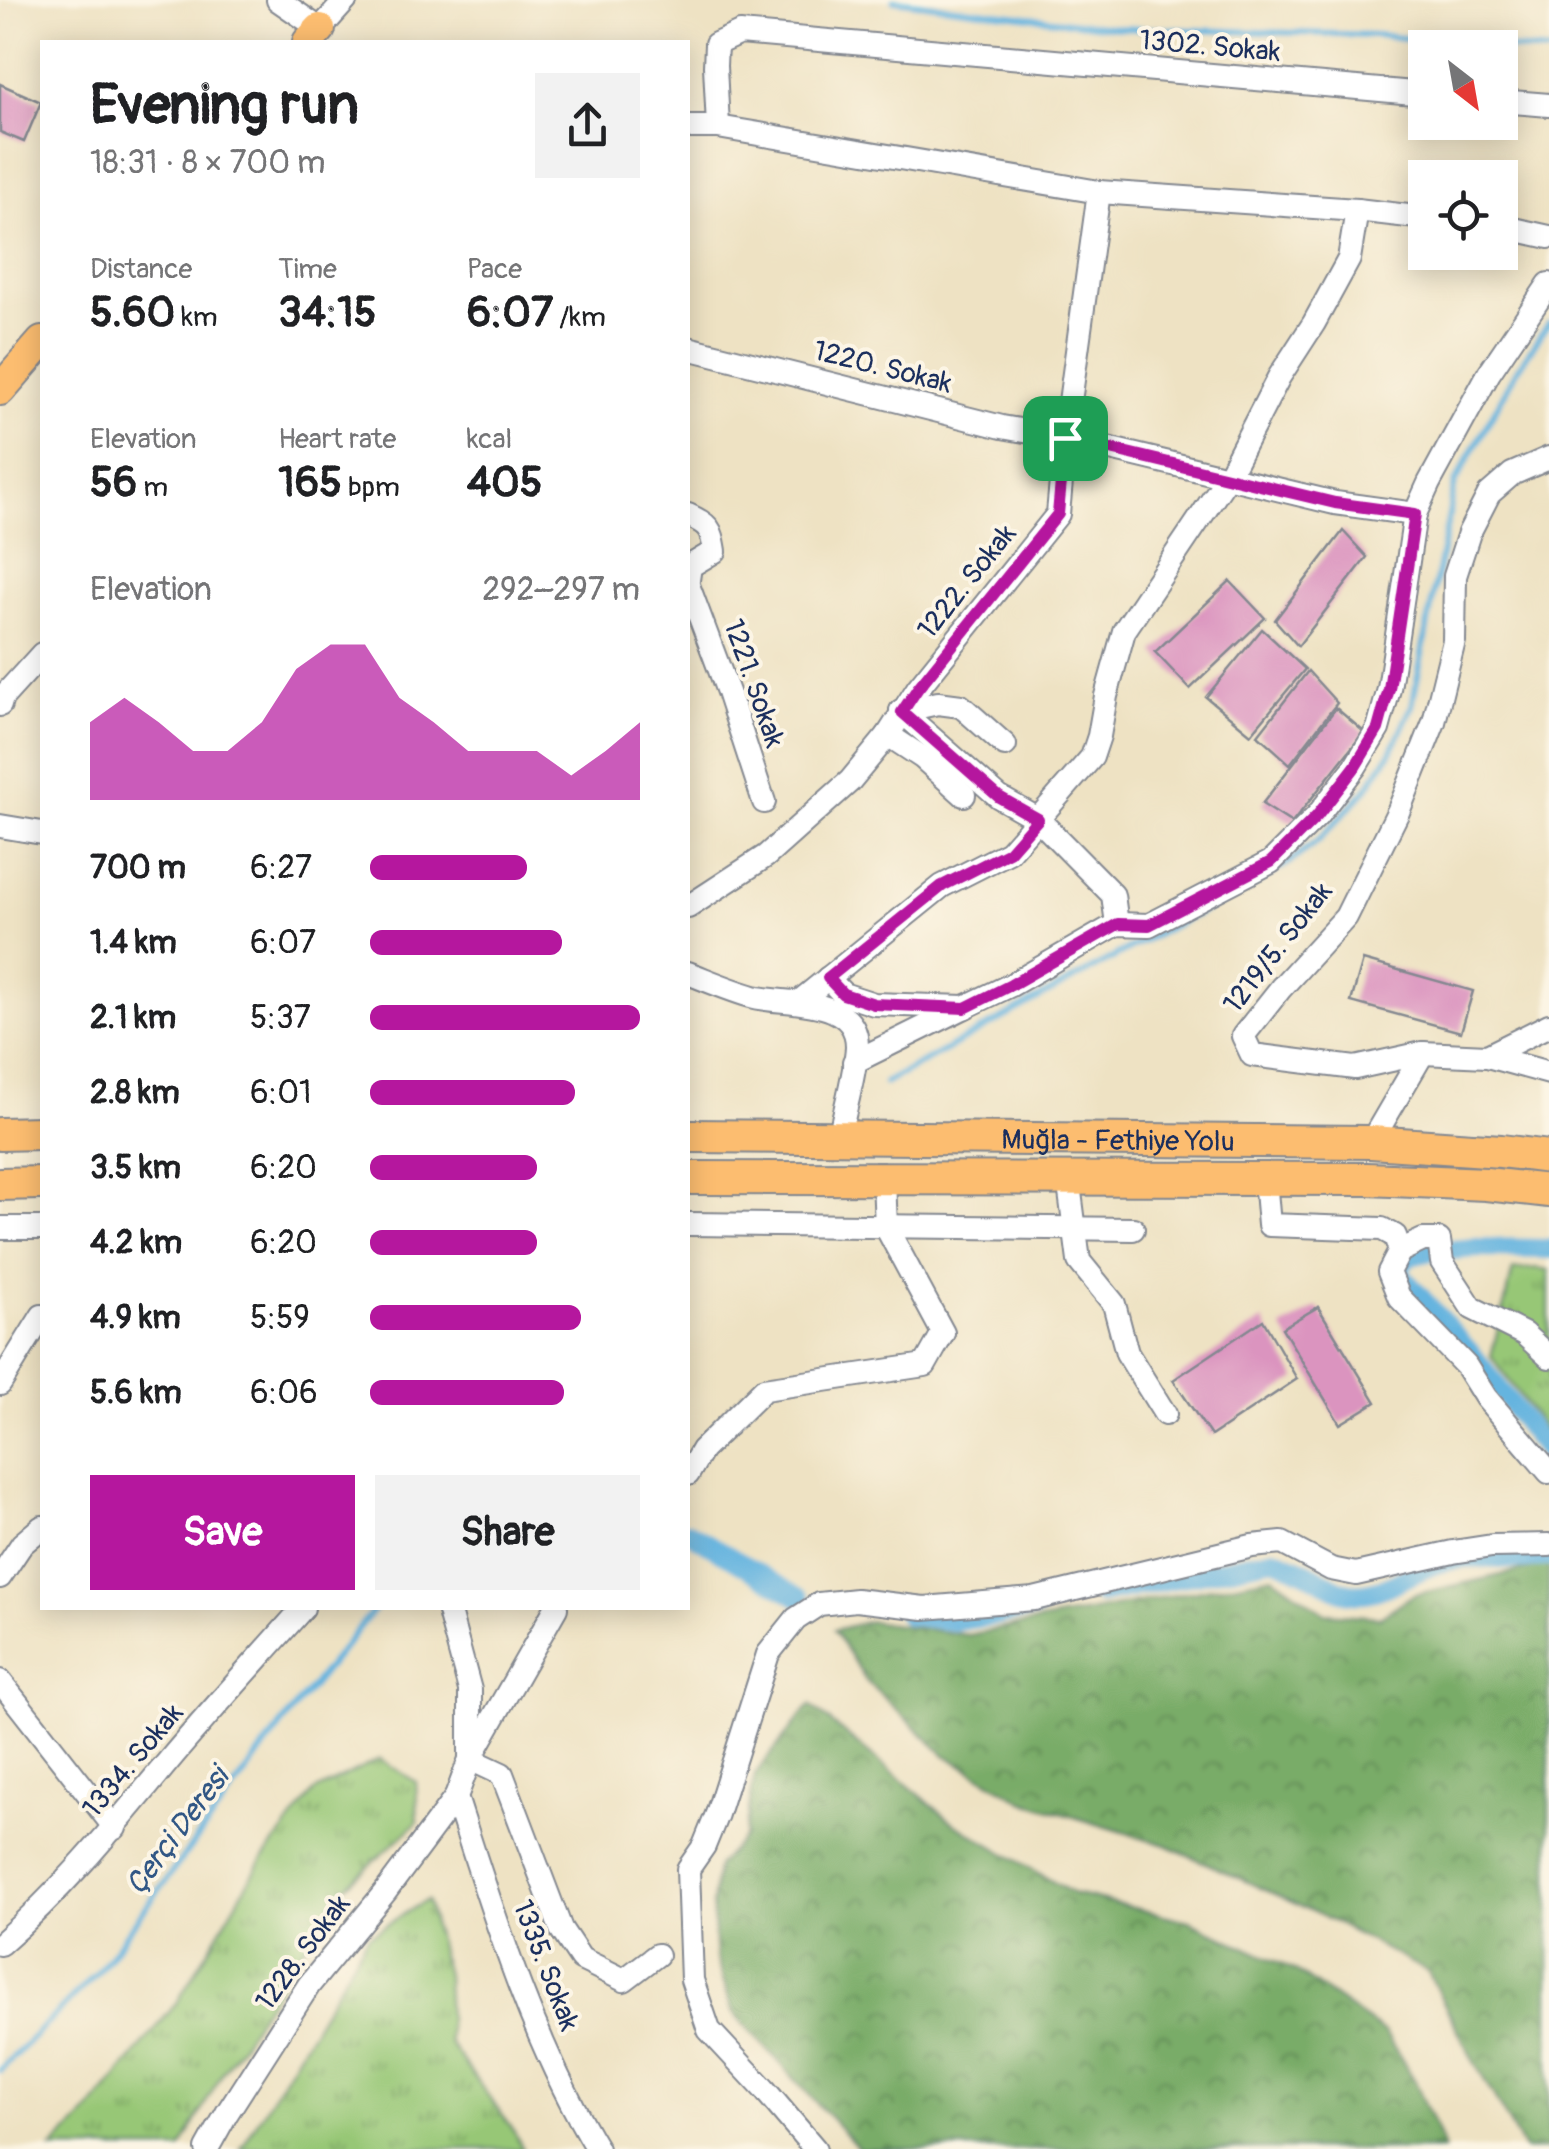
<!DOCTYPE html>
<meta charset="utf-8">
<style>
:root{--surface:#fff;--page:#f2f2f2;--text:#202124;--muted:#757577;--accent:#b5179e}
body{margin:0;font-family:Pangolin,sans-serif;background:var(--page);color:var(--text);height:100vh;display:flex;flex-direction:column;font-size:38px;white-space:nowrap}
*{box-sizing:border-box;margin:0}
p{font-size:32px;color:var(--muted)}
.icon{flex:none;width:55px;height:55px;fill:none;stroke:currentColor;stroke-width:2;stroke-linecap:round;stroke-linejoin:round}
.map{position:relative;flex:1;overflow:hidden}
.side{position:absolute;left:40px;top:40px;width:650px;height:1570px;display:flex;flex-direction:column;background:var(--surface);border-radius:0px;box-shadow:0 5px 25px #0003}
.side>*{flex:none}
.needle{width:65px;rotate:149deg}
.controls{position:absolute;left:1408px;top:30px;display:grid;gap:20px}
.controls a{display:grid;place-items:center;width:110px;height:110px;border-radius:0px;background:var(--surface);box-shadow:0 5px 25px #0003;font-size:50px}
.pin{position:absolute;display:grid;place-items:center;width:85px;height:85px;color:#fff;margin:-42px;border-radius:20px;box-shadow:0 5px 15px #0006}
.round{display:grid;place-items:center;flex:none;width:105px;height:105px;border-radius:0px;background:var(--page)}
.overview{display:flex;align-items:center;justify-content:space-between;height:170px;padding:0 50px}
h1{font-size:55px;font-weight:800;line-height:75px}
.figures{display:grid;grid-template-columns:repeat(3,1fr);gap:15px;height:170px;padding:10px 50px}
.figures div{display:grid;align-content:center}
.figures b{font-size:42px;font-weight:800}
.figures small{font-size:28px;font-weight:400}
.figures p{font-size:28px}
.chart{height:280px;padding:20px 50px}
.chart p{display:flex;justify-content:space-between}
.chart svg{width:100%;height:180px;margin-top:10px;fill:var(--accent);opacity:.7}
.action{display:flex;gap:20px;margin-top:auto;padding:20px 50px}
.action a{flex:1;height:115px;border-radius:0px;background:var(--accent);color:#fff;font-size:40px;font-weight:800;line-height:115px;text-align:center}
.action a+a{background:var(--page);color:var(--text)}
ul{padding:0 50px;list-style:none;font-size:32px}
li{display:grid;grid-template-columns:160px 120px 1fr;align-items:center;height:75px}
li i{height:25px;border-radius:12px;background:var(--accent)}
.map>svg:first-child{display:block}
.grass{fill:url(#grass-tufts);stroke:#597b6a;stroke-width:2.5}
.forest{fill:url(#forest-crowns);stroke:#4a6e62;stroke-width:2.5}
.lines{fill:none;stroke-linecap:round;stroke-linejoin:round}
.stream{stroke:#65b4df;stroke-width:6}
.canal{stroke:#65b4df;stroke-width:20}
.building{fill:#db94bf}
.minor-casing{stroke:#848890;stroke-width:26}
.major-casing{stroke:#848890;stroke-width:34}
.highway-casing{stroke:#848890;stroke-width:36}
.minor{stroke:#fff;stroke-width:22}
.major{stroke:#fcbd6f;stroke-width:30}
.highway{stroke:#fcbd6f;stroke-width:32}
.route-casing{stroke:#fff;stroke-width:20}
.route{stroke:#b5179e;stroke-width:12}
.labels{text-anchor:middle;stroke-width:8;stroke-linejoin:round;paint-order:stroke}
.street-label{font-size:28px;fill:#1b2f5e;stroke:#fcf5e5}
.water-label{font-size:30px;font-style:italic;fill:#315785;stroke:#fcf5e5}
</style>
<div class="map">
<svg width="1549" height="2149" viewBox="0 0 1549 2149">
<defs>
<pattern id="grass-tufts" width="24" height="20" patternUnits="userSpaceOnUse" patternTransform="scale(2.5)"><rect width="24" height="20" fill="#97c776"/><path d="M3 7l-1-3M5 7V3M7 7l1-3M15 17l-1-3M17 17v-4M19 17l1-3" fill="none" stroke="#7aa264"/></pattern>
<pattern id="forest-crowns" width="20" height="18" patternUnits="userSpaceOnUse" patternTransform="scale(2.5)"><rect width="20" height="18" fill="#79ac67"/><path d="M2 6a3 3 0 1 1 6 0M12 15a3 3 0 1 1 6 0" fill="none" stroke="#628c58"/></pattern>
</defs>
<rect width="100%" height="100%" fill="#fcf5e5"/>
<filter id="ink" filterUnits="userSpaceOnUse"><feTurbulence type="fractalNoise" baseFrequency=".01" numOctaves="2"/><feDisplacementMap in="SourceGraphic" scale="20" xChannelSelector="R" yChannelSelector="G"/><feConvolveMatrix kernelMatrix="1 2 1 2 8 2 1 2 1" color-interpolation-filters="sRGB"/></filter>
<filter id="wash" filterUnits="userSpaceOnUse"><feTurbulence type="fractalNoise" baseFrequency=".0048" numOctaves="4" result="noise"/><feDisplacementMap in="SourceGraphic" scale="40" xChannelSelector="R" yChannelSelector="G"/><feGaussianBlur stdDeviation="2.25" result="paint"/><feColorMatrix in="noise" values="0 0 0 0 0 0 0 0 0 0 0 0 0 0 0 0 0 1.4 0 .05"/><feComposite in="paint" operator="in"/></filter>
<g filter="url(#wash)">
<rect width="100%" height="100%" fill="#eee2c3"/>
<g class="grass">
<polygon points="1537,1268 1549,1270 1549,1436 1491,1356 1513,1270"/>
<polygon points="380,1759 416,1782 418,1822 341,1891 221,2075 181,2149 52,2149 87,2114 178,2001 260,1863 314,1792"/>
<polygon points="427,1900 446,1975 449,2043 511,2127 523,2149 241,2149 368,1936"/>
</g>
<g class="forest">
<polygon points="1549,1564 1549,2149 1524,2149 1474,2062 1428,1972 1320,1915 1166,1845 1025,1802 945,1755 866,1681 834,1630 870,1621 968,1635 1273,1576 1325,1613 1380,1617 1413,1595"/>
<polygon points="810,1705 954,1823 1074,1894 1189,1921 1296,1971 1385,2033 1414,2079 1445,2149 859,2149 733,2012 716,1958 712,1905 717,1866 744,1837 755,1774"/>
</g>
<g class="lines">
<g class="stream">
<polyline points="893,0 1118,28 1376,35 1499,48"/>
<polyline points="1500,48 1549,52"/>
<polyline points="885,1083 1136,945 1251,886 1287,864 1319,840 1365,791 1391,752 1412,706 1455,483 1518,368 1549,323"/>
<polyline points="0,2070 97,1973 289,1715 375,1608"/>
</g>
<g class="canal">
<polyline points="1549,1249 1476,1248 1428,1252 1410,1256 1399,1268 1400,1274 1475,1358 1549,1454"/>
<polyline points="688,1532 800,1598"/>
<path d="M1100 1594 1274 1558C1289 1564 1303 1570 1317 1578 1326 1582 1336 1590 1345 1592 1381 1601 1413 1567 1448 1561 1481 1554 1516 1564 1549 1556"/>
<polyline points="908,1615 954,1621 1005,1614 1037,1607"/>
</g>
</g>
<g id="blocks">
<g class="building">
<polygon points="0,84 41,102 24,142 0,132"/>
<polygon points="1343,531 1367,557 1298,646 1275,620"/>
<polygon points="1230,581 1265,618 1190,689 1155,652"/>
<polygon points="1262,629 1305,669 1251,734 1206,697"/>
<polygon points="1308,671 1337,703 1290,764 1258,735"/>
<polygon points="1336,708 1364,732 1292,823 1262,804"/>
<polygon points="1363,960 1473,991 1461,1032 1351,1002"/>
<polygon points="1318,1307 1376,1402 1340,1424 1282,1328"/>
<polygon points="1263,1320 1297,1379 1211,1436 1173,1380"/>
</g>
</g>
</g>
<g filter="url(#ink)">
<use href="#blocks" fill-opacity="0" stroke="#848890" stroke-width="2.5"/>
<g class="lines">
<defs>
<g id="minor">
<polyline points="278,0 320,29 346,0"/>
<polyline points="1500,101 1549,105"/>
<polyline points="688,127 718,127 1099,192 1357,210 1425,218"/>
<polyline points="718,127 715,66 716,44 740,33 1425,94"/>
<polyline points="1500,226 1549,237"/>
<polyline points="688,348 1002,427 1065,438 1335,503 1415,514"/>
<polyline points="1549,458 1512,474 1489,494 1469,533 1455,576 1454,641 1434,722 1398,812 1346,917 1281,988 1243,1036 1252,1055 1355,1068 1423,1053 1487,1056 1549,1073"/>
<path d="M688 515C709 525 711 527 715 551L690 566 688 580"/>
<polyline points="688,585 728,692 764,802"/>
<polyline points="0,705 2,698 42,654"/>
<polyline points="901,711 938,703 961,706 1005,745"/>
<polyline points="888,735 923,758 964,795"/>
<polyline points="0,826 42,833"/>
<polyline points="688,907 766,856 850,781 888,735 918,688 1058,514 1065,438 1099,192"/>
<polyline points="1117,924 1113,895 1038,819 1092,757 1099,736 1106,696 1124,631 1227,478 1279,377 1314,323 1349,259 1357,210"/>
<path d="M688 973C709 981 732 991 754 997 786 1005 857 996 857 1046 856 1071 844 1112 839 1139"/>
<polyline points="828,978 843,994 874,1004 965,1007 1011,985 1117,924 1149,925 1271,862 1317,816 1355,767 1378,729 1389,689 1415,514 1429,483 1489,373 1549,284"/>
<polyline points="800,1001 942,886 1009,852 1038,819 999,797 901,711"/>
<polyline points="1487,1056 1549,1025"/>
<polyline points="854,1062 963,1008"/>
<polyline points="1371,1142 1423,1053"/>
<polyline points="1068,1177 1079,1261 1114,1304 1127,1353 1165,1414"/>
<polyline points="1265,1179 1269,1225 1382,1229 1395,1236 1400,1251"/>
<polyline points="688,1224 1133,1229"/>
<polyline points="0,1228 42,1228"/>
<polyline points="1549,1357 1524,1334 1472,1308 1442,1262 1439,1240 1423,1240 1400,1251 1389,1272 1399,1297 1466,1366 1486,1398 1549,1472"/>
<polyline points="0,1384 42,1316"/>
<polyline points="688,1474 702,1450 764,1389 925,1365 943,1333 886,1227 884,1180"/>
<polyline points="0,1577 22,1544 42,1527"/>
<polyline points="556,1608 470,1759 502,1774 561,1929 581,1959 624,1980 657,1955"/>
<polyline points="0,1681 115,1828"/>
<path d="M456 1797C494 1916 532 2041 597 2149"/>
<path d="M0 1944C65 1888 117 1823 171 1758 214 1707 259 1658 303 1608"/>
<polyline points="207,2149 227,2113 309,1985 386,1891 456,1797 470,1759 470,1690 448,1608"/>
<polyline points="815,2149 764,2089 709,2030 692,1980 688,1869 704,1846 717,1814 768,1654 796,1619 819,1604 856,1600 924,1608 1034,1599 1252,1546 1282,1543 1331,1569 1356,1574 1453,1552 1492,1546 1549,1545"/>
</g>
<g id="major">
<polyline points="308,42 320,29"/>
<polyline points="0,390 42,342"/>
</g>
<g id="highway">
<polyline points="0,1134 42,1133"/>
<path id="s1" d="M688 1136 1371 1142 1501 1151 1549 1157"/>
<polyline points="688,1178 1367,1179 1486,1184 1549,1191"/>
<polyline points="0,1184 42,1183"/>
</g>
</defs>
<use href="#minor" class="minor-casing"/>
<use href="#major" class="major-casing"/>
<use href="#highway" class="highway-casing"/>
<use href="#minor" class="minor"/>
<use href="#major" class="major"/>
<use href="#highway" class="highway"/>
</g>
</g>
<g class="lines" filter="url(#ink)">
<defs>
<polygon id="route" points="1065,438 1335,503 1415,514 1389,689 1378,729 1355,767 1317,816 1271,862 1149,925 1118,924 1011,985 965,1008 874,1004 843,994 828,978 942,886 1009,852 1038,819 999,797 902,712 918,688 1058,514"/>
</defs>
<use href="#route" class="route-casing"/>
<use href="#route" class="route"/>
</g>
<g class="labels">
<g class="street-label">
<text transform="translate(1210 45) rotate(5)" y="10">1302. Sokak</text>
<text transform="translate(883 366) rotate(14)" y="10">1220. Sokak</text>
<text transform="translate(966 581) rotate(-51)" y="10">1222. Sokak</text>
<text transform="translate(755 683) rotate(71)" y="10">1221. Sokak</text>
<text transform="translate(1277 947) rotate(-52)" y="10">1219/5. Sokak</text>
<text dy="10" stroke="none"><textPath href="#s1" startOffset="430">Muğla - Fethiye Yolu</textPath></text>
<text transform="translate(132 1760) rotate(-50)" y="10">1334. Sokak</text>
<text transform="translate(302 1952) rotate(-53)" y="10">1228. Sokak</text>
<text transform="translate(547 1965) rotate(69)" y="10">1335. Sokak</text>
</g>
<g class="water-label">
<text transform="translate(177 1831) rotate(-53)" y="10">Çerçi Deresi</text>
</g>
</g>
</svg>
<div class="controls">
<a><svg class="needle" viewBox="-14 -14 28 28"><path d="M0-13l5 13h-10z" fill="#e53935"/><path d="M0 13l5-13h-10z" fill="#757577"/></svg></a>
<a><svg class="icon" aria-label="locate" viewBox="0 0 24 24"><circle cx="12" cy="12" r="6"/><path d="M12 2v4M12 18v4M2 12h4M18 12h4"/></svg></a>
</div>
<div class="pin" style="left:1065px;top:438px;background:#1e9e55"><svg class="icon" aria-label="arrive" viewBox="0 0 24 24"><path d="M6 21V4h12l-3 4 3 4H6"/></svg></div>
<section class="side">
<div class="overview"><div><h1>Evening run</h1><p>18:31 · 8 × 700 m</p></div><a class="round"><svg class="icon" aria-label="share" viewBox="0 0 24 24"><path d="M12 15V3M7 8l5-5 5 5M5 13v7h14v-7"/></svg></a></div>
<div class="figures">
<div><p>Distance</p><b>5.60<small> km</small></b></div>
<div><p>Time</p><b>34:15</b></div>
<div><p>Pace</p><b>6:07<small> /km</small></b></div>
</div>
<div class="figures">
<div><p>Elevation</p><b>56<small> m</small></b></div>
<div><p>Heart rate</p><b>165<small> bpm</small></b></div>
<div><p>kcal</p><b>405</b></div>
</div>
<div class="chart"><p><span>Elevation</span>292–297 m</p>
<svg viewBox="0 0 160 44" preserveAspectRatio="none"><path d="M0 44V25L10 19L20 25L30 32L40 32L50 25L60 12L70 6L80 6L90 19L100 25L110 32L120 32L130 32L140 38L150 32L160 25V44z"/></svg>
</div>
<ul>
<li><b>700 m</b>6:27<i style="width:58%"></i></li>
<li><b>1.4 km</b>6:07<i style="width:71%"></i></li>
<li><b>2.1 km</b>5:37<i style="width:100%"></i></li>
<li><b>2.8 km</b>6:01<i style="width:76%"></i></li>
<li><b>3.5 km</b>6:20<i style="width:62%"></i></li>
<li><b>4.2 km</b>6:20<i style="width:62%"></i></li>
<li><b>4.9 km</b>5:59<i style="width:78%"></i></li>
<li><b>5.6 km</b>6:06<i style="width:72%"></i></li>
</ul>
<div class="action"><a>Save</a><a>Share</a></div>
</section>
</div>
